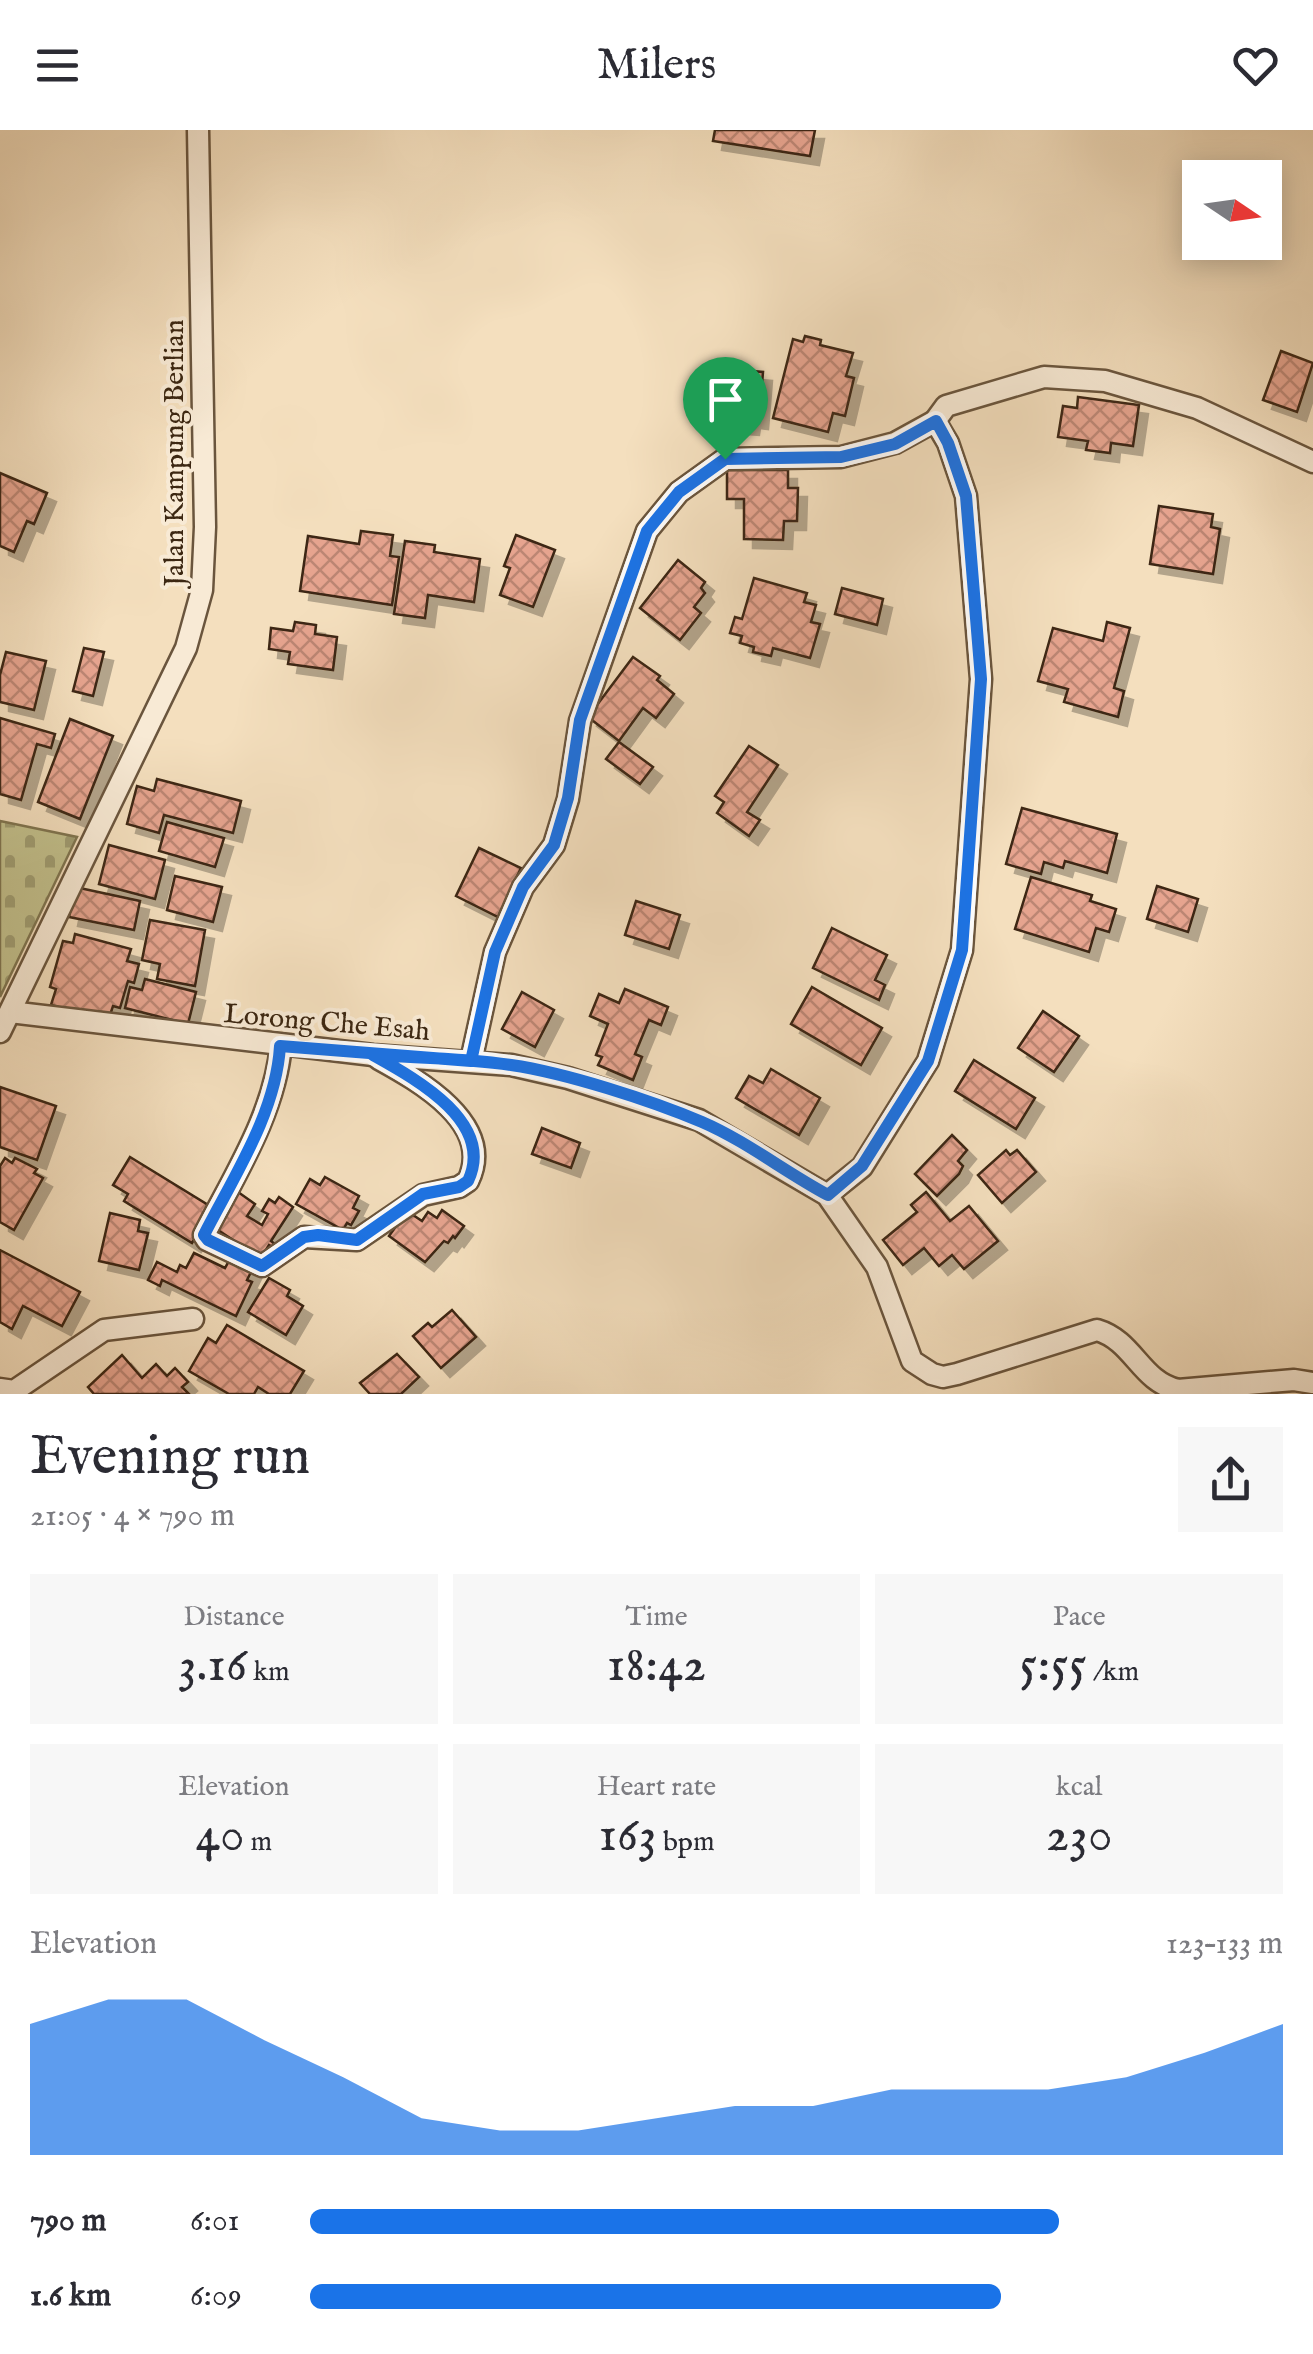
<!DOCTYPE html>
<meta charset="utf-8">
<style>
:root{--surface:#fff;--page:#f7f7f7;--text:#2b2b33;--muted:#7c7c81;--accent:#1a73e8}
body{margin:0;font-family:"IM FELL English",serif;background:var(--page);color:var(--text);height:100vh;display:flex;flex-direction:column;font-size:38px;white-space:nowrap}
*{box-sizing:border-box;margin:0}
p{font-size:32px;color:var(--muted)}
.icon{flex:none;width:55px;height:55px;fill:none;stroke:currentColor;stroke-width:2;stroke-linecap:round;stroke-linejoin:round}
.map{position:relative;height:1264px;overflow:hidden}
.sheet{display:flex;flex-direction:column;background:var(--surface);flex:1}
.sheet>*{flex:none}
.needle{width:65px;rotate:103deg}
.buttons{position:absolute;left:1182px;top:30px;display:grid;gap:20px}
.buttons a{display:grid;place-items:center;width:100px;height:100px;border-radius:0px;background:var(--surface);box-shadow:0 5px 25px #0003;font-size:50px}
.pin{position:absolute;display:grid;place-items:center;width:85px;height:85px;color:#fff;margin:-102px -42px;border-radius:50% 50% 50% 0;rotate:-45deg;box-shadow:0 0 10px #0007}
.pin .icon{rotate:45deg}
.round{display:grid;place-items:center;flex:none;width:105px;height:105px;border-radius:0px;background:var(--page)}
.head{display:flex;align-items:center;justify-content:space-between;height:170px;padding:0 30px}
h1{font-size:55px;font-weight:600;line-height:75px}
.figures{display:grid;grid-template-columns:repeat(3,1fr);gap:15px;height:170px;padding:10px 30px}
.figures div{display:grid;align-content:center;border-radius:0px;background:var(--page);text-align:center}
.figures b{font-size:50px;font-weight:600}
.figures small{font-size:28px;font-weight:400}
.figures p{font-size:28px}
.chart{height:280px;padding:20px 30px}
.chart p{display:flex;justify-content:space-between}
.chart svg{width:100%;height:180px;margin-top:10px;fill:var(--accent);opacity:.7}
ul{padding:0 30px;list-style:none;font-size:32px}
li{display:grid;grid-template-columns:160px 120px 1fr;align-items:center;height:75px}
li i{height:25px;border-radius:12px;background:var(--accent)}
header{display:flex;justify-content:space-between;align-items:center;height:130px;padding:0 30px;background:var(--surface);font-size:45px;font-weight:600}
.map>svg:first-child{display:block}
.cemetery{fill:url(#cemetery-stones);stroke:#7f744f;stroke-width:2.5}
.building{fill:url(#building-cross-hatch);stroke:#3c2712;stroke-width:2.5;filter:url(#shadow)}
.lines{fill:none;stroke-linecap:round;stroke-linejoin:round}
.street-casing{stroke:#6a553d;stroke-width:25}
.street{stroke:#f8ead5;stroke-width:20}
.route-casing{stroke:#fff;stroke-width:20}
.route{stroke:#1a73e8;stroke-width:12}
.labels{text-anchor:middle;stroke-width:8;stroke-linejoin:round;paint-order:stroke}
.street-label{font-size:28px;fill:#3c2712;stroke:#f8ead5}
</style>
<header><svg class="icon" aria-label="menu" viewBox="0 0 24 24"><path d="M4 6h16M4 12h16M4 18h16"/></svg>Milers<svg class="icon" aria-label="heart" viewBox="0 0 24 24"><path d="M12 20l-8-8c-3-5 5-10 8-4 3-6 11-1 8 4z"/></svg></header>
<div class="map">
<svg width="1313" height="1264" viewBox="0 0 1313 1264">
<defs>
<pattern id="cemetery-stones" width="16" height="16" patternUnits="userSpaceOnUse" patternTransform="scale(2.5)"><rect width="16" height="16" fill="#c2c08c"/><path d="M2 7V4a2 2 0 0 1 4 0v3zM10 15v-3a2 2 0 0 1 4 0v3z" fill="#9f9c71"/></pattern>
<pattern id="building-cross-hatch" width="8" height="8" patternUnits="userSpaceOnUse" patternTransform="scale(2.5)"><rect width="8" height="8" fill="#e6a48f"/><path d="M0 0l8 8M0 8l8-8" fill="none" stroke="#bc8673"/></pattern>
<filter id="shadow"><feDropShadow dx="9" dy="9" stdDeviation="0" flood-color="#0004"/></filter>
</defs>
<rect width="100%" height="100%" fill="#f4dfbe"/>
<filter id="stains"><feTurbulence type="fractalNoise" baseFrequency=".002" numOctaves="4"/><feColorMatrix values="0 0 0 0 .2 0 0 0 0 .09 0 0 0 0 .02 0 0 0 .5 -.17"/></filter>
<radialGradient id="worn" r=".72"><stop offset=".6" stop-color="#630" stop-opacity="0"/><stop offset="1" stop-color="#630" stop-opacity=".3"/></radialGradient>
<polygon class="cemetery" points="0,691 77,707 0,867"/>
<g class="building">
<polygon points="715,0 815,0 810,26 713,11"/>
<polygon points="805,206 821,210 820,215 853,223 846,246 854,248 845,286 833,283 828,302 773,288 793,209 803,212"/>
<polygon points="1281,221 1313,233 1297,282 1263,270"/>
<polygon points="728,239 763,242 759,290 751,289 750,296 739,295 739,286 724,285"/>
<polygon points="1078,267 1139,275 1133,316 1111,313 1110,323 1086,320 1088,311 1058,307 1063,276 1077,278"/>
<polygon points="727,340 788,340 788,358 798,358 797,391 784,391 783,410 744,409 744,369 727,369"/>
<polygon points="0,343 47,363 34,394 27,391 14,422 0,416"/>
<polygon points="1159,376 1213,384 1211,397 1220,399 1213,444 1150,434"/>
<polygon points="361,401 393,405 390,426 399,427 392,475 300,461 308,406 359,414"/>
<polygon points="516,405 555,420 533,477 500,465 510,438 504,436"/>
<polygon points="405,411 435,415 434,422 480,429 474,472 428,465 425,488 394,484"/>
<polygon points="678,430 705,452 701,458 705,463 694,477 701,483 680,510 640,478"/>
<polygon points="754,448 807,463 804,472 816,475 811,492 820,494 810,528 773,518 771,526 753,522 754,517 740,513 742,506 730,503 735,487 742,489"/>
<polygon points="842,458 883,469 877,495 835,484"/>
<polygon points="295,492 316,495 315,504 337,507 333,540 288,534 290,522 269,519 271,498 293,501"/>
<polygon points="1107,492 1130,498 1114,558 1124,561 1118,587 1064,572 1068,559 1038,551 1053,498 1103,511"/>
<polygon points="84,518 104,522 93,566 73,561"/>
<polygon points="6,522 46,531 34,580 0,572 0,545"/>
<polygon points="633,527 660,546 657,550 674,564 656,588 643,578 619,611 588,587"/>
<polygon points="0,588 55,604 51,618 37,614 21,670 0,664"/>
<polygon points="70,589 113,606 80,689 38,672"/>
<polygon points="619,612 653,637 640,654 606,629"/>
<polygon points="749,616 778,635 747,682 760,690 749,706 717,683 724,672 715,666"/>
<polygon points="157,649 241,671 233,703 164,685 159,703 127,694 137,656 154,661"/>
<polygon points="1022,678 1117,704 1107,743 1065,731 1063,738 1044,732 1041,744 1006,734"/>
<polygon points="167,692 224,708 215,737 159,721"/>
<polygon points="109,715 165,730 155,769 99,754"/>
<polygon points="479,718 521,738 498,787 456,766"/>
<polygon points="175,746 222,757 213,792 167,780"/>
<polygon points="1031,747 1092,765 1090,771 1116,779 1109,802 1096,798 1089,822 1015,799"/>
<polygon points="1157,756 1198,769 1188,802 1147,789"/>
<polygon points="75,757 140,771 134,800 69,787"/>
<polygon points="636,771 680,785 669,819 625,805"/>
<polygon points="150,790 205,800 195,856 157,849 160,834 142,830"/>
<polygon points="832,798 887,825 875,850 885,855 879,870 813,838"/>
<polygon points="75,804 131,819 127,831 139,834 134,853 128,851 120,878 113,876 108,891 51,875 56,859 50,857 63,811 73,813"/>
<polygon points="145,849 196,862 188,894 125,878 130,857 142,860"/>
<polygon points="812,857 882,898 861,935 791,894"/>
<polygon points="625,859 668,877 661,895 649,890 635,924 642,927 633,950 598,935 602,927 596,925 608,894 590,886 599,864 619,873"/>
<polygon points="522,862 554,880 535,917 502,899"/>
<polygon points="1043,881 1079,906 1054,942 1018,918"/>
<polygon points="974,930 1035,968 1016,999 955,961"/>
<polygon points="771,939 820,968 799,1005 736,968 749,946 763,953"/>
<polygon points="0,957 56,976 37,1030 0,1017"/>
<polygon points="542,998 580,1013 571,1038 532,1024"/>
<polygon points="952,1005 967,1020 958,1031 963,1036 959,1044 937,1066 915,1044"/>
<polygon points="1006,1020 1010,1025 1017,1020 1036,1042 1002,1073 978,1045"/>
<polygon points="130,1027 213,1078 192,1113 124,1071 128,1064 113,1055"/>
<polygon points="5,1028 12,1033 15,1028 37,1039 34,1043 43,1048 14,1100 0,1092 0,1036"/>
<polygon points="325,1047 359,1066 353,1078 359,1081 351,1095 347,1093 343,1100 296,1074 310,1049 320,1055"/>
<polygon points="238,1062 255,1074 247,1086 262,1095 268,1084 262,1081 269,1069 275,1073 279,1067 293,1077 271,1111 276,1115 274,1118 269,1115 261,1128 210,1095"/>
<polygon points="926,1062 950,1091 969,1076 998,1111 964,1139 952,1125 939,1136 924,1118 903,1135 883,1110 917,1082 911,1075"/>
<polygon points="442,1080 464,1096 455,1108 453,1106 448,1113 444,1111 425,1132 389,1106 407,1081 422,1091 428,1082 437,1088"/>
<polygon points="110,1083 140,1090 138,1101 148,1103 139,1140 99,1131"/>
<polygon points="0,1120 80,1162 62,1196 23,1176 12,1199 0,1192"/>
<polygon points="194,1123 225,1138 230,1129 252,1140 247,1150 252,1152 236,1186 162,1150 160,1156 148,1150 157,1132 177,1142 180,1135 186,1138"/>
<polygon points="269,1148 290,1160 287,1166 303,1176 286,1205 248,1182"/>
<polygon points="452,1180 476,1207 441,1238 413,1206 428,1193 432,1197"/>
<polygon points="227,1195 304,1241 290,1264 269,1264 258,1257 254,1264 229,1264 189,1241 208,1208 216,1213"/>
<polygon points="397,1224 419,1247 401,1264 370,1264 360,1253"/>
<polygon points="122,1225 142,1248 156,1234 167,1246 175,1238 188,1252 182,1257 189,1264 94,1264 88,1257"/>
</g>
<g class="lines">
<defs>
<g id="street">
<path d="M10 882 373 925 511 935 568 948 699 990 827 1065 877 1137 912 1231 932 1244 943 1247 957 1244 1097 1200C1134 1211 1140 1251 1178 1260L1294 1250 1313 1253"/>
<polyline points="0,902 186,518 202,460 205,397 198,0"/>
<path d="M281 915C275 983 234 1046 204 1105L207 1110 262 1136 304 1107 357 1110 423 1065 459 1057 468 1051C496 994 419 951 379 929"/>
<polyline points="471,931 495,822 523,757 554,715 568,669 580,591 647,401 679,362 725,329 841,327 895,313 935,291"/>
<polyline points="827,1065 862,1037 928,931 962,820 981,549 966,366 948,313 935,291 946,276 1044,247 1105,251 1197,278 1313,332"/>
<polyline points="0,1259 14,1261 104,1200 193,1189"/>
</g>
</defs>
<use href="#street" class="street-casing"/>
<use href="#street" class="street"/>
</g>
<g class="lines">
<defs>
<path id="route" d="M725 329 679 362 647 401 580 590 568 668 554 715 523 757 495 822 471 931 280 916C276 983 234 1046 204 1105L208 1110 262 1136 304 1107 318 1105 357 1110 423 1064 459 1057 468 1051C496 992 414 948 373 925 418 928 466 928 511 935 566 943 650 970 702 992 746 1011 785 1042 828 1065L862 1036 928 931 962 820 981 549 966 366 948 313 936 291 895 314 841 327 725 329"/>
</defs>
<use href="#route" class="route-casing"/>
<use href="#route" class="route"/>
</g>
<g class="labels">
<g class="street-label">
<text transform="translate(173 323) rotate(-90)" y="10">Jalan Kampung Berlian</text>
<text transform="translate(327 891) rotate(5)" y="10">Lorong Che Esah</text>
</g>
</g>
<rect width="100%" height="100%" filter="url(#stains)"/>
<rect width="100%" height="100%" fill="url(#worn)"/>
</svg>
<div class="buttons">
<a><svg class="needle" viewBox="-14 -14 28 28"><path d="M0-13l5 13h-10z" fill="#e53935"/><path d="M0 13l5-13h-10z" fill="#7c7c81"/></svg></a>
</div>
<div class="pin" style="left:725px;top:329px;background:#1e9e55"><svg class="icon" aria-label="arrive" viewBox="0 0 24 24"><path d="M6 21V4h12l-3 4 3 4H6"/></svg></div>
</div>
<section class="sheet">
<div class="head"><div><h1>Evening run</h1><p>21:05 · 4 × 790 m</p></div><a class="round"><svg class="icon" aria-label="share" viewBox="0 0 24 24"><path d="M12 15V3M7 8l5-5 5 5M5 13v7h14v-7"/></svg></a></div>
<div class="figures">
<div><p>Distance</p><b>3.16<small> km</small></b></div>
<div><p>Time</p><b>18:42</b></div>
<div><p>Pace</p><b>5:55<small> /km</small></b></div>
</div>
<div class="figures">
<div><p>Elevation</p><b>40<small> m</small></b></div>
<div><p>Heart rate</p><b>163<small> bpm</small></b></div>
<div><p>kcal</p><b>230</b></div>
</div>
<div class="chart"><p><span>Elevation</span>123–133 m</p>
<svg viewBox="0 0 160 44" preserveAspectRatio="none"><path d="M0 44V12L10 6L20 6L30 16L40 25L50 35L60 38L70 38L80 35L90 32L100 32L110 28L120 28L130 28L140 25L150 19L160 12V44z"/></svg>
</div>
<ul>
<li><b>790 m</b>6:01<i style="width:77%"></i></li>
<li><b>1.6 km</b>6:09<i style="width:71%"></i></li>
</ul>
</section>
